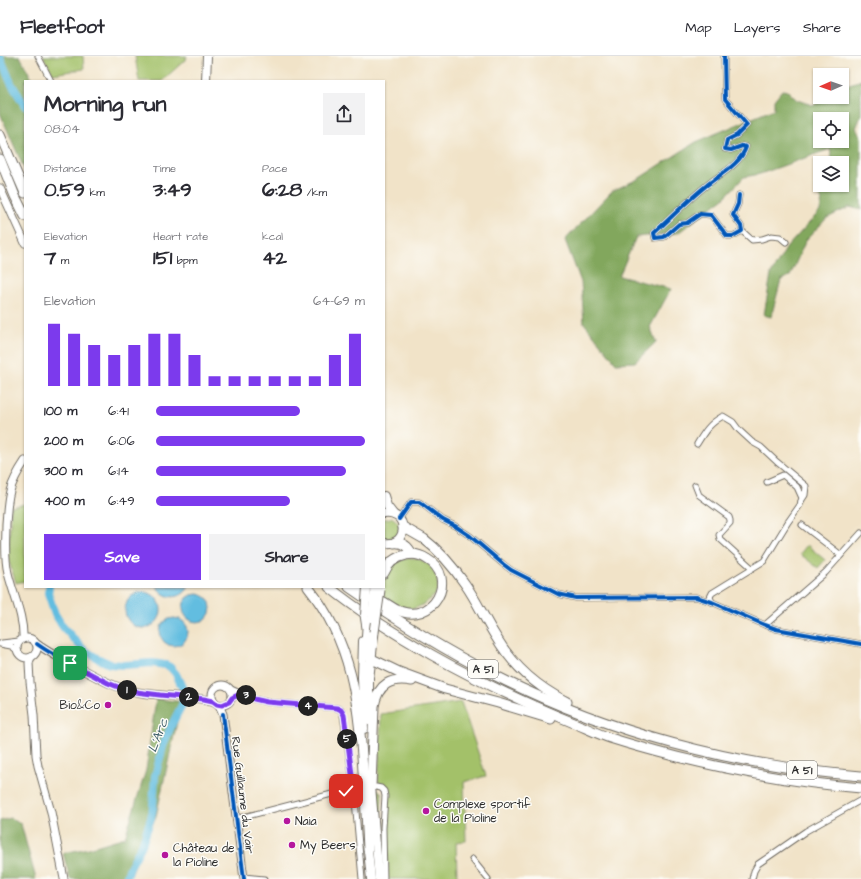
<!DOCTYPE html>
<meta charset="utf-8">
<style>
:root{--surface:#fff;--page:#f2f2f3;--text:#2b2b33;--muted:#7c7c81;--line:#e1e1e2;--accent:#7c3aed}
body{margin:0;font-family:"Architects Daughter",sans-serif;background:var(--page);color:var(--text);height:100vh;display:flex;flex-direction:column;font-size:15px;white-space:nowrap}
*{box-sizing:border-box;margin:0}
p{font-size:13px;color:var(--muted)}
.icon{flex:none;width:22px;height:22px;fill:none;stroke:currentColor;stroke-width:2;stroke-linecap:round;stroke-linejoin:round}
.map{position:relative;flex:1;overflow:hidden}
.sheet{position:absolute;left:24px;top:24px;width:361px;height:508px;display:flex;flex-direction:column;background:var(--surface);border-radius:0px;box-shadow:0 1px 3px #0004}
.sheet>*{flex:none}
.needle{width:26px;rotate:268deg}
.tools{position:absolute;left:813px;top:12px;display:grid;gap:8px}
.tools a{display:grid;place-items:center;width:36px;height:36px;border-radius:0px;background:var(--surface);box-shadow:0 1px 3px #0004;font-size:20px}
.pin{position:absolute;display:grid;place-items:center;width:34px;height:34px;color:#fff;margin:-17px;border-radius:8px;box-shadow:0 2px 6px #0006}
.km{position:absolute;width:20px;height:20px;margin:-10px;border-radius:50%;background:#222;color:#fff;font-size:11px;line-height:20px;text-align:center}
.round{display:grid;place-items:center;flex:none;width:42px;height:42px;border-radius:0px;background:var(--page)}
.head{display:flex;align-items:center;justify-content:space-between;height:68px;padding:0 20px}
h1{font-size:22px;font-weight:800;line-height:30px}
.figures{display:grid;grid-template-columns:repeat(3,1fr);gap:6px;height:68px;padding:4px 20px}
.figures div{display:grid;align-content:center}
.figures b{font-size:20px;font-weight:800}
.figures small{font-size:11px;font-weight:400}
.figures p{font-size:11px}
.chart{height:112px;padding:8px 20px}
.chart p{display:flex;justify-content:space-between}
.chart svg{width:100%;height:72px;margin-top:4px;stroke:var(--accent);stroke-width:6}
.cta{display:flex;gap:8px;margin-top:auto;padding:8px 20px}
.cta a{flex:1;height:46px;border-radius:0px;background:var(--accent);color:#fff;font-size:16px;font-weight:800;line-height:46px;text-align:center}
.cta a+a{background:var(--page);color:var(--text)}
ul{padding:0 20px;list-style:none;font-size:13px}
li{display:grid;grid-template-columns:64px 48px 1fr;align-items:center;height:30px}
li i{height:10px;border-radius:5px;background:var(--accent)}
header{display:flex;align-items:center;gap:24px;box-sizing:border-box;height:56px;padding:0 20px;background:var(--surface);border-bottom:1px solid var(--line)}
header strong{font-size:19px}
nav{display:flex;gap:22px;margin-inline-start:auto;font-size:14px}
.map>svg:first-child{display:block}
.green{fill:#a3c169;stroke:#67764a}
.forest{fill:#82a75d;stroke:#566944;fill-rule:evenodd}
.water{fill:#62bde0;stroke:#467486}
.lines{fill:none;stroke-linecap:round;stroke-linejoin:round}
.river{stroke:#62bde0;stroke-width:8}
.minor-casing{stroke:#706b62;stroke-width:7}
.secondary-casing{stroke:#706b62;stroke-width:9}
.primary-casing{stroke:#706b62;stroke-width:10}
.trunk-casing{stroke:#706b62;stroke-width:10}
.motorway-casing{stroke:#706b62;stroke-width:11}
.minor{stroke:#fff;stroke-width:5}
.secondary{stroke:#fff;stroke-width:7}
.primary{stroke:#fff;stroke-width:8}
.trunk{stroke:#fff;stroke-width:8}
.motorway{stroke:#fff;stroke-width:9}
.primary-bridge-casing{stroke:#706b62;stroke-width:10;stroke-linecap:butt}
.motorway-bridge-casing{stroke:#706b62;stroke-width:11;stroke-linecap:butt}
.primary-bridge{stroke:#fff;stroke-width:8}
.motorway-bridge{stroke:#fff;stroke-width:9}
.cycleway-casing{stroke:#fdfcf7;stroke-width:6}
.cycleway{stroke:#0057b8;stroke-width:4}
.route-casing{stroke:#fff;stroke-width:8}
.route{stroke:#7c3aed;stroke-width:5}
.poi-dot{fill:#b5179e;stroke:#fdfcf7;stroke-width:1.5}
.labels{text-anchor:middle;stroke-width:3;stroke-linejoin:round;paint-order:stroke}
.shield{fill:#fdfcf7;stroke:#6a6a68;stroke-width:1}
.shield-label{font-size:11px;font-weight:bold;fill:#2b2b2b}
.poi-label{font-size:12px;fill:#2b2b2b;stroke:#fdfcf7;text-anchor:start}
.street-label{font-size:12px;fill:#2b2b2b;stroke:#fdfcf7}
.water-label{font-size:13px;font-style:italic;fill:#3e5e6a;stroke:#fdfcf7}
</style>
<header>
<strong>Fleetfoot</strong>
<nav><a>Map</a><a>Layers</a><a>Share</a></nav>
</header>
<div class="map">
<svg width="861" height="823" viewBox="0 0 861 823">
<rect width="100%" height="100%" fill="#fdfcf7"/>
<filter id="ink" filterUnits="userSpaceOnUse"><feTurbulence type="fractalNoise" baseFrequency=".025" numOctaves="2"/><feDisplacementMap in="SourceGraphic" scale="8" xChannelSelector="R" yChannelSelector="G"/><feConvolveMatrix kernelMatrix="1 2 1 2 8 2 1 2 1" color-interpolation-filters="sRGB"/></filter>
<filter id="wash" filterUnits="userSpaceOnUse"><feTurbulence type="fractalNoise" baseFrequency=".012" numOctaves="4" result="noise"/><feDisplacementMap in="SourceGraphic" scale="16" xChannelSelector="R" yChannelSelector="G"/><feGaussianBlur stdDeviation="0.9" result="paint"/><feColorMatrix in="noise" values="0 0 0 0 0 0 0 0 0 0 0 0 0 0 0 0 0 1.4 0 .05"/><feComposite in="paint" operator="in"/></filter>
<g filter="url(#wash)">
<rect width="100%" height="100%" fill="#f1e3c8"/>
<g class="green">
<polygon points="43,0 83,0 84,13 53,18"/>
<polygon points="135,0 187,0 185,4 162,25 139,25"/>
<polygon points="25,448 25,525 16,527 8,503 11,451"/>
<path d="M391 461C402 467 401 474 394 483L384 484V463H389Z"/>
<polygon points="807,489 825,504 818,512 800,498"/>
<path d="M415 502C419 503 423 505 427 507 434 512 440 526 437 535 436 539 431 542 429 544 423 549 416 553 409 553 400 552 391 546 383 542 384 536 383 528 385 522 387 514 394 507 402 504 406 502 411 502 415 502Z"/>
<polygon points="461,646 486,720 464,726 466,785 456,786 457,823 387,823 387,732 378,726 381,658"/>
<polygon points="376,733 381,736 382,740 380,774 382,817 377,773"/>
</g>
<g class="forest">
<polygon points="0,0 20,0 33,25 25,25 25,115 0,57"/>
<path d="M861 24V60L856 72 860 79 861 82V154L850 151 827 162 806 184 790 220 781 224 771 261 764 259 771 218 787 191 820 155 822 144 815 131 820 126V129H842V107H833L830 93 760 118 744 121 724 142 678 177 636 181 619 220 671 233 650 271 656 286 635 306 616 307 584 267 581 226 565 184 612 135 638 123 696 86 774 53V44L782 34 788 35 797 44 812 49 825 45 831 41H842V31L844 30ZM820 63H842V85H820Z"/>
<polygon points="156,643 184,646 177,666 156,760 129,823 70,823 63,797 89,792 125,781 146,714"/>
<polygon points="10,762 21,768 36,823 0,823 0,765"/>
</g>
<g class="water">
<path d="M157 531H189C181 544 165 544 157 531Z"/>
<circle cx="143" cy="554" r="18"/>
<circle cx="197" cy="552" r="14"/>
<circle cx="174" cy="576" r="14"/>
</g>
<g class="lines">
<g class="river">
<polyline points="0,1 11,27 25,50"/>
<polyline points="49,531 48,537 55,558 63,571 83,593 97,602 110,608 125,609 152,607 166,609 170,611 176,618 182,631 183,647 172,668 164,687 155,720 153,751 151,762 142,789 130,811 126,823"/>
</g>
</g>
</g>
<g filter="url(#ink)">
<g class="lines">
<defs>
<g id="minor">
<polyline points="38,0 51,25"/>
<path d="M724 0 725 43 747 69 737 79 727 84 725 93 731 94 742 90 746 91C740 109 720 118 707 129 688 144 672 161 654 177L655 182 664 181 679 168 687 167 700 158 711 159 727 180H733L742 175 741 170 733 159 738 148 739 139"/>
<polyline points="742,175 752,184 762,183 771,180 780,181 786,186"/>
<path d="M697 388C705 375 709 368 723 360L733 366 739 374 752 386 761 391 777 406 806 430 805 439 801 445"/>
<polyline points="695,429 699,439 729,461 730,464 730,467 719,479 720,483 752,512"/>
<polyline points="399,463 411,446 419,446 422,448 443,464 455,470 470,480 503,508 511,514 558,538 576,542 696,541 712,546 765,569 776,573 861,588"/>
<polyline points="802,469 841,499"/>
<polyline points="712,546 710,541 712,537 764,505 788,466 800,449 802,442 797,431 783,419 767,426"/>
<polyline points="765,569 826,516 861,477"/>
<polyline points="2,587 19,585"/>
<polyline points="0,588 11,590 18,595"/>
<polyline points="231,633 254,643 267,646 337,652 341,654 343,659 354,733 362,823"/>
<polyline points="232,642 243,638"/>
<polyline points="376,731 381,732 384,735 385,740 383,772 384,823"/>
<polyline points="236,763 351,733 359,732"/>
<polyline points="472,803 488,823"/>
<polyline points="244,821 264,823"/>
<polyline points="752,823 754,815 758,808 806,775 861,744"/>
</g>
<g id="secondary">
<polyline points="0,132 25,187"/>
<circle cx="27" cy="592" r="10"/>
<path d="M23 582C24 561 13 538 8 517 4 501 6 485 6 468 7 457 7 446 10 435 13 424 19 414 25 405"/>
<path d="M37 588C52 599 69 607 85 615 102 624 118 633 137 636 162 641 188 639 213 645"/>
<polyline points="31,601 29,607 30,626 34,659 36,699 38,710 51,756 64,823"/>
<circle cx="222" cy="639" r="10"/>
<polyline points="219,649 223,658 244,823"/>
</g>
<g id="primary">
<polyline points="206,25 207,0"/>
<polyline points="384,440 387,450 394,459"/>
<path d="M384 458C409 454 409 491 384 487"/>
<polyline points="363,585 362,621 364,673"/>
<polyline points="369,665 369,613"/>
</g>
<g id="trunk">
<polyline points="371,730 379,823"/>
<polyline points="368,794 371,823"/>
</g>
<g id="motorway">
<polyline points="0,79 25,137"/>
<polyline points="0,103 15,140 25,160"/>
<path d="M403 471C410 475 417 479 424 483 440 495 454 512 465 528 477 545 485 564 496 581 513 610 537 631 567 646"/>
<path d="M394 487C402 486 408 490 412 498"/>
<path d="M308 531C352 586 359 647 363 715 365 741 367 768 368 794"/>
<path d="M329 531C361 557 397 579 432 599 478 625 525 647 574 667 586 672 598 678 610 682 632 689 654 695 677 701 738 716 799 727 861 732"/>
<path d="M349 531C396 564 444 594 496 620 608 677 736 710 861 720"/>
<path d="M360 531 395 553C434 572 459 521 427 503 421 499 414 497 406 499 396 501 388 507 384 517"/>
<polyline points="365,559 367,572 366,590 367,596 369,600 374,604 399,616 445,633 498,647 551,663"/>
<polyline points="369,619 374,576"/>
<path d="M371 730 374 650C378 628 391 621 412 625"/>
</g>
</defs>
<use href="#minor" class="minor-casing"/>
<use href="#secondary" class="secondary-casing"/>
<use href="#primary" class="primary-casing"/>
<use href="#trunk" class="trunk-casing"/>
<use href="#motorway" class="motorway-casing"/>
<use href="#minor" class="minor"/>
<use href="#secondary" class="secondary"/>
<use href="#primary" class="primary"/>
<use href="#trunk" class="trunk"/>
<use href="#motorway" class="motorway"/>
<defs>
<g id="primary-bridge">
<polyline points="365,559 367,531"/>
<polyline points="372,562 375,531"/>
</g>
<polyline id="motorway-bridge" points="374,576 380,534"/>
</defs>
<use href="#primary-bridge" class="primary-bridge-casing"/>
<use href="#motorway-bridge" class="motorway-bridge-casing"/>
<use href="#primary-bridge" class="primary-bridge"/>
<use href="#motorway-bridge" class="motorway-bridge"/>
<defs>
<g id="cycleway">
<path d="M724 0 725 43 747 69 737 79 727 84 725 93 731 94 742 90 746 91C740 109 720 118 707 129 688 144 672 161 654 177L655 182 664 181 679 168 687 167 700 158 711 159 727 180H733L742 175 741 170 733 159 738 148 739 139"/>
<polyline points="399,463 411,446 419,446 422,448 443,464 455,470 470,480 503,508 511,514 558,538 576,542 696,541 712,546 765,569 776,573 861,588"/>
<path d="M37 588C52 599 69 607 85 615 102 623 118 633 136 636 157 640 179 641 200 642"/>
<polyline points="223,658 244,823"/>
</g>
</defs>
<use href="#cycleway" class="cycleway-casing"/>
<use href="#cycleway" class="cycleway"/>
</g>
</g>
<g class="lines" filter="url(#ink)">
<defs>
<polyline id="route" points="70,607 108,627 118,631 136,636 160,639 204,643 213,645 217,648 222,649 229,646 232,642 238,639 244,638 254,643 267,646 337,652 341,654 344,659 354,733 346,735"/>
</defs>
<use href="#route" class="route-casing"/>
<use href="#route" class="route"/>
</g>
<g class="poi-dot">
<circle cx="108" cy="649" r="4"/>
<circle cx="426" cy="755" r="4"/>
<circle cx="287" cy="765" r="4"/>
<circle cx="292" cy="789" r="4"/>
<circle cx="165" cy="799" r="4"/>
</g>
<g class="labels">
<g class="shield">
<rect x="468" y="604" width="30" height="18" rx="3"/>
<rect x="787" y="705" width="30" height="18" rx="3"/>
</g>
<g class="shield-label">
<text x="483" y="617">A 51</text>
<text x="802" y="718">A 51</text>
</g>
<g class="poi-label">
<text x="100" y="653" text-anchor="end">Bio&amp;Co</text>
<text x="434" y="752">Complexe sportif<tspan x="434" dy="14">de la Pioline</tspan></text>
<text x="295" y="769">Naia</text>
<text x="300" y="793">My Beers</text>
<text x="173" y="796">Château de<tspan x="173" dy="14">la Pioline</tspan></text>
</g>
<g class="street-label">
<text transform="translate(243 739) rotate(83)" y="4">Rue Guillaume du Vair</text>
</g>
<g class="water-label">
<text transform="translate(157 679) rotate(-69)" y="5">L'Arc</text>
</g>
</g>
</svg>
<div class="tools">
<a><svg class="needle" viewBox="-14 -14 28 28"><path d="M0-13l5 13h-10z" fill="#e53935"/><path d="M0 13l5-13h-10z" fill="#7c7c81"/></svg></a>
<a><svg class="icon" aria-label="locate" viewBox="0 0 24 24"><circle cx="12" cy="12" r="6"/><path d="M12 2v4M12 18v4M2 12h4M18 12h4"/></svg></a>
<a><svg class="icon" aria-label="layers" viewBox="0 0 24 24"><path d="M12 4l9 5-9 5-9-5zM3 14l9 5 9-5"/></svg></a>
</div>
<div class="pin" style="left:70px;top:607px;background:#1e9e55"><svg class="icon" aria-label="arrive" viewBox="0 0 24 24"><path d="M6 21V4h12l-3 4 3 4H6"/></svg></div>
<div class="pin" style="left:346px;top:735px;background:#d93025"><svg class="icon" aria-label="check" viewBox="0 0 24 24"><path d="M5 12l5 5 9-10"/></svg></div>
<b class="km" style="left:127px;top:634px">1</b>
<b class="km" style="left:189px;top:641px">2</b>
<b class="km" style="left:246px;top:639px">3</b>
<b class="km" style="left:308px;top:650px">4</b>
<b class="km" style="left:347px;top:683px">5</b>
<section class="sheet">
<div class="head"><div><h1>Morning run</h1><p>08:04</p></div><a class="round"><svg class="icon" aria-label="share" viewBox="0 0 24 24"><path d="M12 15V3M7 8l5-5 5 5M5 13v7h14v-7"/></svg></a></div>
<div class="figures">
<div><p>Distance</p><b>0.59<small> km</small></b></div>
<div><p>Time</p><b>3:49</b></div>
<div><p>Pace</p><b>6:28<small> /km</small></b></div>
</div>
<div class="figures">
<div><p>Elevation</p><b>7<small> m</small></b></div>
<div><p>Heart rate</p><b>151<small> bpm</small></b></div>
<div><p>kcal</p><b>42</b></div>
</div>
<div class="chart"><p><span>Elevation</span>64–69 m</p>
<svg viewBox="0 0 160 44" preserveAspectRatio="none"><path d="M5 44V6M15 44V12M25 44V19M35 44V25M45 44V19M55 44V12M65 44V12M75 44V25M85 44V38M95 44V38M105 44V38M115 44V38M125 44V38M135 44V38M145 44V25M155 44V12"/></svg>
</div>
<ul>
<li><b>100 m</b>6:41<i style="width:69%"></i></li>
<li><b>200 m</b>6:06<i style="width:100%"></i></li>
<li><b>300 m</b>6:14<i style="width:91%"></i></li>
<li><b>400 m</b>6:49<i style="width:64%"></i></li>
</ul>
<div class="cta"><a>Save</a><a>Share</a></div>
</section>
</div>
